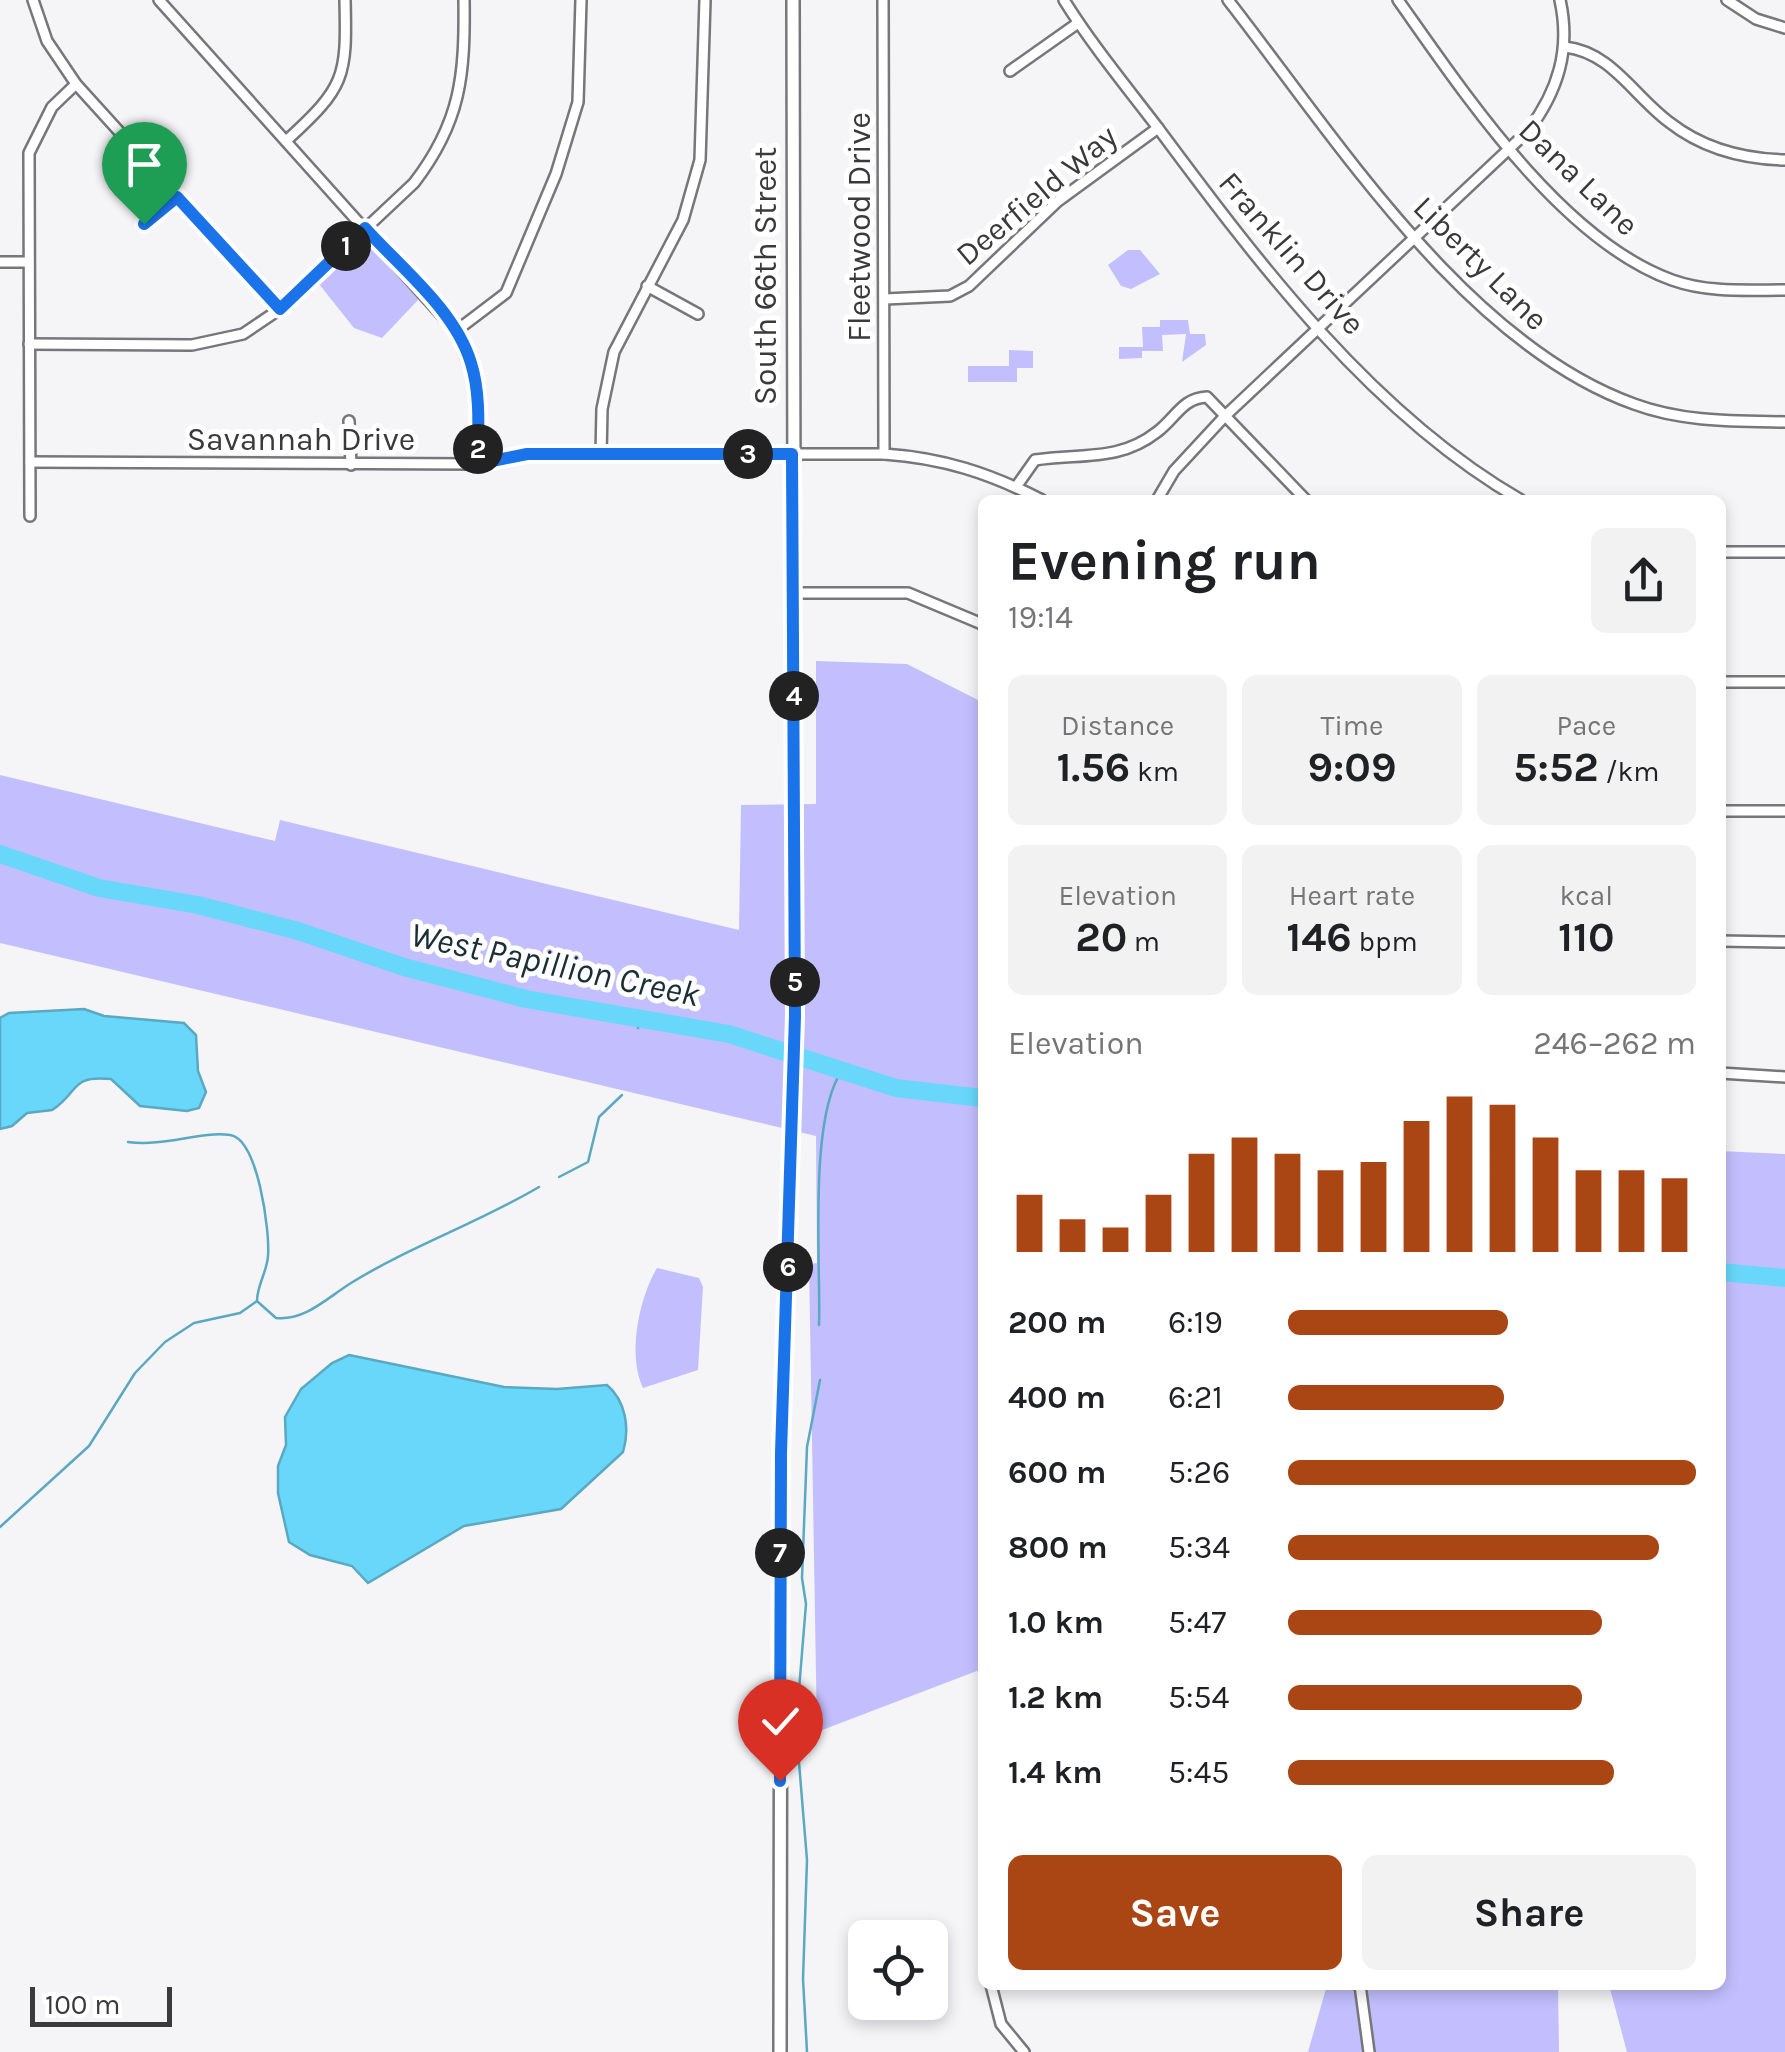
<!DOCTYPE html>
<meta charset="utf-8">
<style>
:root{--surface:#fff;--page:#f2f2f2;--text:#202124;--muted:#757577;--accent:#aa4614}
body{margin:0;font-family:Karla,sans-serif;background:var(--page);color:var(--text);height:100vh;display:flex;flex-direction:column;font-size:38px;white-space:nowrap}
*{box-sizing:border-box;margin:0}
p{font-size:32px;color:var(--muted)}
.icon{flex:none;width:55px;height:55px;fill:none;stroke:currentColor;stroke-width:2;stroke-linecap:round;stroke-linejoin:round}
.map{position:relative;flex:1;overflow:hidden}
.sheet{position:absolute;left:978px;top:495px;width:748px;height:1495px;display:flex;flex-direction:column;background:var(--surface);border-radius:15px;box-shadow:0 5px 15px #0003}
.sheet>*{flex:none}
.tools{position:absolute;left:848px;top:1920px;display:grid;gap:20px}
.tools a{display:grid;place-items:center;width:100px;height:100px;border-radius:15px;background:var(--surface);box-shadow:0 5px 15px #0003;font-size:50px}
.scale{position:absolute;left:30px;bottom:25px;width:142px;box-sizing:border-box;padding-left:10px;border:5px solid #3a3a3b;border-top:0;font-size:28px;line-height:35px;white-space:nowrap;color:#3a3a3b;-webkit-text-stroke:8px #fff;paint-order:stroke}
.pin{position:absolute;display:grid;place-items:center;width:85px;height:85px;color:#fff;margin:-102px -42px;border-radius:50% 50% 50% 0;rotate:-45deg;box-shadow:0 0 10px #0007}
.pin .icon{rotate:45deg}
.km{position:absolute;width:50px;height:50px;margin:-25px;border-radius:50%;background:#222;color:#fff;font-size:28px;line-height:50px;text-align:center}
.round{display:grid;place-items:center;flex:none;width:105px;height:105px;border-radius:15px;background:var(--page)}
.summary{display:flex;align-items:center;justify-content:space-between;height:170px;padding:0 30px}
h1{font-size:55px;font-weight:700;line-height:75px}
.metrics{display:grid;grid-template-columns:repeat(3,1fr);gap:15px;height:170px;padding:10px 30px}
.metrics div{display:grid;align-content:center;border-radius:15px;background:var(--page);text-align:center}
.metrics b{font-size:42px;font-weight:700}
.metrics small{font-size:28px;font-weight:400}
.metrics p{font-size:28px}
.chart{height:280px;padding:20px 30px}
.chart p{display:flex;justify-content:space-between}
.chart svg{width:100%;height:180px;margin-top:10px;stroke:var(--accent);stroke-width:6}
.cta{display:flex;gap:20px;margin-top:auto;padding:20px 30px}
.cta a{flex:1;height:115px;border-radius:15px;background:var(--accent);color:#fff;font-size:40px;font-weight:700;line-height:115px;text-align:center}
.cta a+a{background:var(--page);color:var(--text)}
ul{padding:0 30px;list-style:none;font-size:32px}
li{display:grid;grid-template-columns:160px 120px 1fr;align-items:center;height:75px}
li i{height:25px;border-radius:12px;background:var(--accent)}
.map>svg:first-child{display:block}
.green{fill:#c3bffe}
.water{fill:#68d7fa;stroke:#5aa8c1;stroke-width:2.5}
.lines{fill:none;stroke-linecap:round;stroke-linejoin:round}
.stream{stroke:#5aa8c1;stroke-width:2.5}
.river{stroke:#68d7fa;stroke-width:18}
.street-casing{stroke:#77777a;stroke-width:14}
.secondary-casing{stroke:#77777a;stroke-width:16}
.street{stroke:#fff;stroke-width:9}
.secondary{stroke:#fff;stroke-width:11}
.route-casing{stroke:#fff;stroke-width:20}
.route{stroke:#1a73e8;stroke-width:12}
.labels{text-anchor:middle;stroke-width:10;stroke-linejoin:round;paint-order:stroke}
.street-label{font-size:32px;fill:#3a3a3b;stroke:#fff}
.water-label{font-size:35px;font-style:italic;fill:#1a2e35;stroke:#fff}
</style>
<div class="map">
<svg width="1785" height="2052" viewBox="0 0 1785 2052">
<rect width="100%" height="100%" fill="#f5f5f8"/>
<g class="green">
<polygon points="365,242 419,299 382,338 354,328 319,284"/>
<polygon points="1128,250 1140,250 1160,274 1131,289 1121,286 1108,265"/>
<polygon points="1160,320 1188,320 1190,334 1205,334 1206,345 1182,362 1186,334 1162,335 1163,351 1142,351 1142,358 1119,359 1119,347 1143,347 1142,327 1160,327"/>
<polygon points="1009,350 1033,351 1033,368 1017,368 1017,382 968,382 968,366 1009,366"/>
<polygon points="816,661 907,664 982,702 982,1669 817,1732 809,1264 817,1263 816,1136 0,943 0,775 275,841 280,820 739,930 741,805 816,804"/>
<polygon points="1720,1151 1785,1154 1785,2052 1627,2052 1609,1985 1720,1985"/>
<path d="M657 1268 699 1278 703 1287 698 1370 643 1388C627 1355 639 1298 657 1268Z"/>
<polygon points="1327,1985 1558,1985 1559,2052 1308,2052"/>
</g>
<g class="water">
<path d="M84 1009 104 1016 184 1023 196 1035 198 1071 206 1092 199 1108 187 1111 140 1106 111 1079C69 1075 80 1092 52 1110L27 1113 12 1126 0 1129V1018L9 1013Z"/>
<path d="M349 1355 504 1387 557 1389 607 1385C626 1401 630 1429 623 1452L561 1509 464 1526 368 1583 352 1566 310 1555 289 1542 278 1493V1466L286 1445 285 1417 301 1389 332 1363Z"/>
</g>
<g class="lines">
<g class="stream">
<polyline points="638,1028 644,1019"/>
<polyline points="559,1177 588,1162 599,1117 622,1095"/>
<path d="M258 1302 276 1318C305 1321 327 1298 351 1283 411 1246 478 1223 539 1187"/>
<path d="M819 1325C821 1263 808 1116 843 1069"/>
<path d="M0 1527 89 1446 135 1373 165 1342 194 1323 240 1313 257 1301C257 1285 267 1272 268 1256 270 1231 258 1139 230 1135 200 1131 164 1147 128 1142"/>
<polyline points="807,2052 803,1979 807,1860 796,1726 806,1604 802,1578 807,1447 820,1380"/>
</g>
<g class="river">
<polyline points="0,854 99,888 198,905 298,931 404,967 526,999 729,1034 896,1088 982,1098"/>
<polyline points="1720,1272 1785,1278"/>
</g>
<defs>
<g id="street">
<polyline points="33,0 47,41 76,84 280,309"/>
<polyline points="159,0 456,331 475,381 478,464"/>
<polyline points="883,0 884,454"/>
<path d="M1064 0C1092 45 1126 86 1158 128 1259 264 1373 415 1521 500"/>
<path d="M1228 0C1335 137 1466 344 1634 404 1682 422 1734 421 1785 422"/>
<path d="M1398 0C1464 93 1561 240 1672 280 1708 293 1747 290 1785 290"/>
<polyline points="1727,0 1756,19 1785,28"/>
<path d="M1565 47C1611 52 1633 95 1669 122 1702 148 1744 159 1785 160"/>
<polyline points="1010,71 1078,23"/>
<path d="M286 141C345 87 347 78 345 0"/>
<polyline points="144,224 177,197"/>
<polyline points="0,262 28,262"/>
<polyline points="647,286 698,314"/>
<polyline points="885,299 950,296 969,286 1058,201 1158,128"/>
<polyline points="456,331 506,293 556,174 578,102 581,0"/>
<path d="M29 344 192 345 243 334 280 309 414 183C461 122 465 75 464 0"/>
<polyline points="349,421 351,465"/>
<polyline points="601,455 602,409 614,352 683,220 700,160 705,0"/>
<path d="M30 462 478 464 527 454H884C943 458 989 473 1042 500"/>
<path d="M1016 487 1035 460C1080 453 1119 462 1157 432 1176 418 1182 398 1207 397L1306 500"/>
<path d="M1157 500 1174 471 1225 416 1528 131C1558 91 1571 50 1560 0"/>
<polyline points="30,516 29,153 52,107 76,84"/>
<polyline points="1720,552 1785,552"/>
<polyline points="794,593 908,593 982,624"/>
<polyline points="1720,682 1785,682"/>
<polyline points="1720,811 1785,811"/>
<polyline points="1720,941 1785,942"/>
<polyline points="1720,1073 1785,1077"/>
<polyline points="991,1985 1001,2024 1024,2052"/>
<polyline points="1360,1985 1369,2052"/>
</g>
<polyline id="secondary" points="780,2052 781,1453 795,1016 793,0"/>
</defs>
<use href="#street" class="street-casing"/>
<use href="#secondary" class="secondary-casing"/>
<use href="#street" class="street"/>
<use href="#secondary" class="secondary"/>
</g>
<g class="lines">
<defs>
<path id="route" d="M144 224 177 197 280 309 365 228C401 268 455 310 471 363 481 395 478 431 478 464L527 454H792L795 1016 781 1453 780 1781"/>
</defs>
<use href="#route" class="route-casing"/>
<use href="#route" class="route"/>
</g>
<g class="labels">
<g class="street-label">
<text transform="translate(1579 177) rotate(44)" y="11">Dana Lane</text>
<text transform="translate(1036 195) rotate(-40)" y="11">Deerfield Way</text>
<text transform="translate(859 227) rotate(-90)" y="11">Fleetwood Drive</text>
<text transform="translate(1292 253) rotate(49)" y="11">Franklin Drive</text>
<text transform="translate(1481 263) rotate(45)" y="11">Liberty Lane</text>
<text transform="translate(765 276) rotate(-90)" y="11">South 66th Street</text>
<text x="301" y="450">Savannah Drive</text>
</g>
<g class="water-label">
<text transform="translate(555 964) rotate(12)" y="12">West Papillion Creek</text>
</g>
</g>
</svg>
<div class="tools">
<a><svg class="icon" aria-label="locate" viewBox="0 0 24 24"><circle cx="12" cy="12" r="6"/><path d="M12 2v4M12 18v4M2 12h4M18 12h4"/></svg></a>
</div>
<div class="scale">100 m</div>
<div class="pin" style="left:144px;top:224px;background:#1e9e55"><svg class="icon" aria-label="arrive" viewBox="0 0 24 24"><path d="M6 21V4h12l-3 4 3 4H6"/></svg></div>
<div class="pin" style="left:780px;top:1781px;background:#d93025"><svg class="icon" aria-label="check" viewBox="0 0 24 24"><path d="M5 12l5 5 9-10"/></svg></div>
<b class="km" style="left:346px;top:246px">1</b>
<b class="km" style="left:478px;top:449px">2</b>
<b class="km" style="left:748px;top:454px">3</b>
<b class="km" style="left:794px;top:696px">4</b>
<b class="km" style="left:795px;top:982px">5</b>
<b class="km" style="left:788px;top:1267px">6</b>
<b class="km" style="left:780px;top:1553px">7</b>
<section class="sheet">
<div class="summary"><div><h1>Evening run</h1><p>19:14</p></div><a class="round"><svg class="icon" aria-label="share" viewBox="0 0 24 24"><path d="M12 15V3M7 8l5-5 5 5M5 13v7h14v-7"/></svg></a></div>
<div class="metrics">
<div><p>Distance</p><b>1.56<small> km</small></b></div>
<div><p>Time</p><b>9:09</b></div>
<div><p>Pace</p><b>5:52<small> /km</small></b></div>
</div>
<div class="metrics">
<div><p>Elevation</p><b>20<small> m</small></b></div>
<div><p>Heart rate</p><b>146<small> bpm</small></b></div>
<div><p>kcal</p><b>110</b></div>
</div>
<div class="chart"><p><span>Elevation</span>246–262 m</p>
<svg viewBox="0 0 160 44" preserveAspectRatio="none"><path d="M5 44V30M15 44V36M25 44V38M35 44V30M45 44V20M55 44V16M65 44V20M75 44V24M85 44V22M95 44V12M105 44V6M115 44V8M125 44V16M135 44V24M145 44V24M155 44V26"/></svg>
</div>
<ul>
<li><b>200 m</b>6:19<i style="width:54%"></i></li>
<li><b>400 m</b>6:21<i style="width:53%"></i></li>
<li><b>600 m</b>5:26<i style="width:100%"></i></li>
<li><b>800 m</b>5:34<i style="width:91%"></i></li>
<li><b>1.0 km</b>5:47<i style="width:77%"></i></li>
<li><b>1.2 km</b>5:54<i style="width:72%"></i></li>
<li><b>1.4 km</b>5:45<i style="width:80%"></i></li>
</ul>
<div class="cta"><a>Save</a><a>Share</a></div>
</section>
</div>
